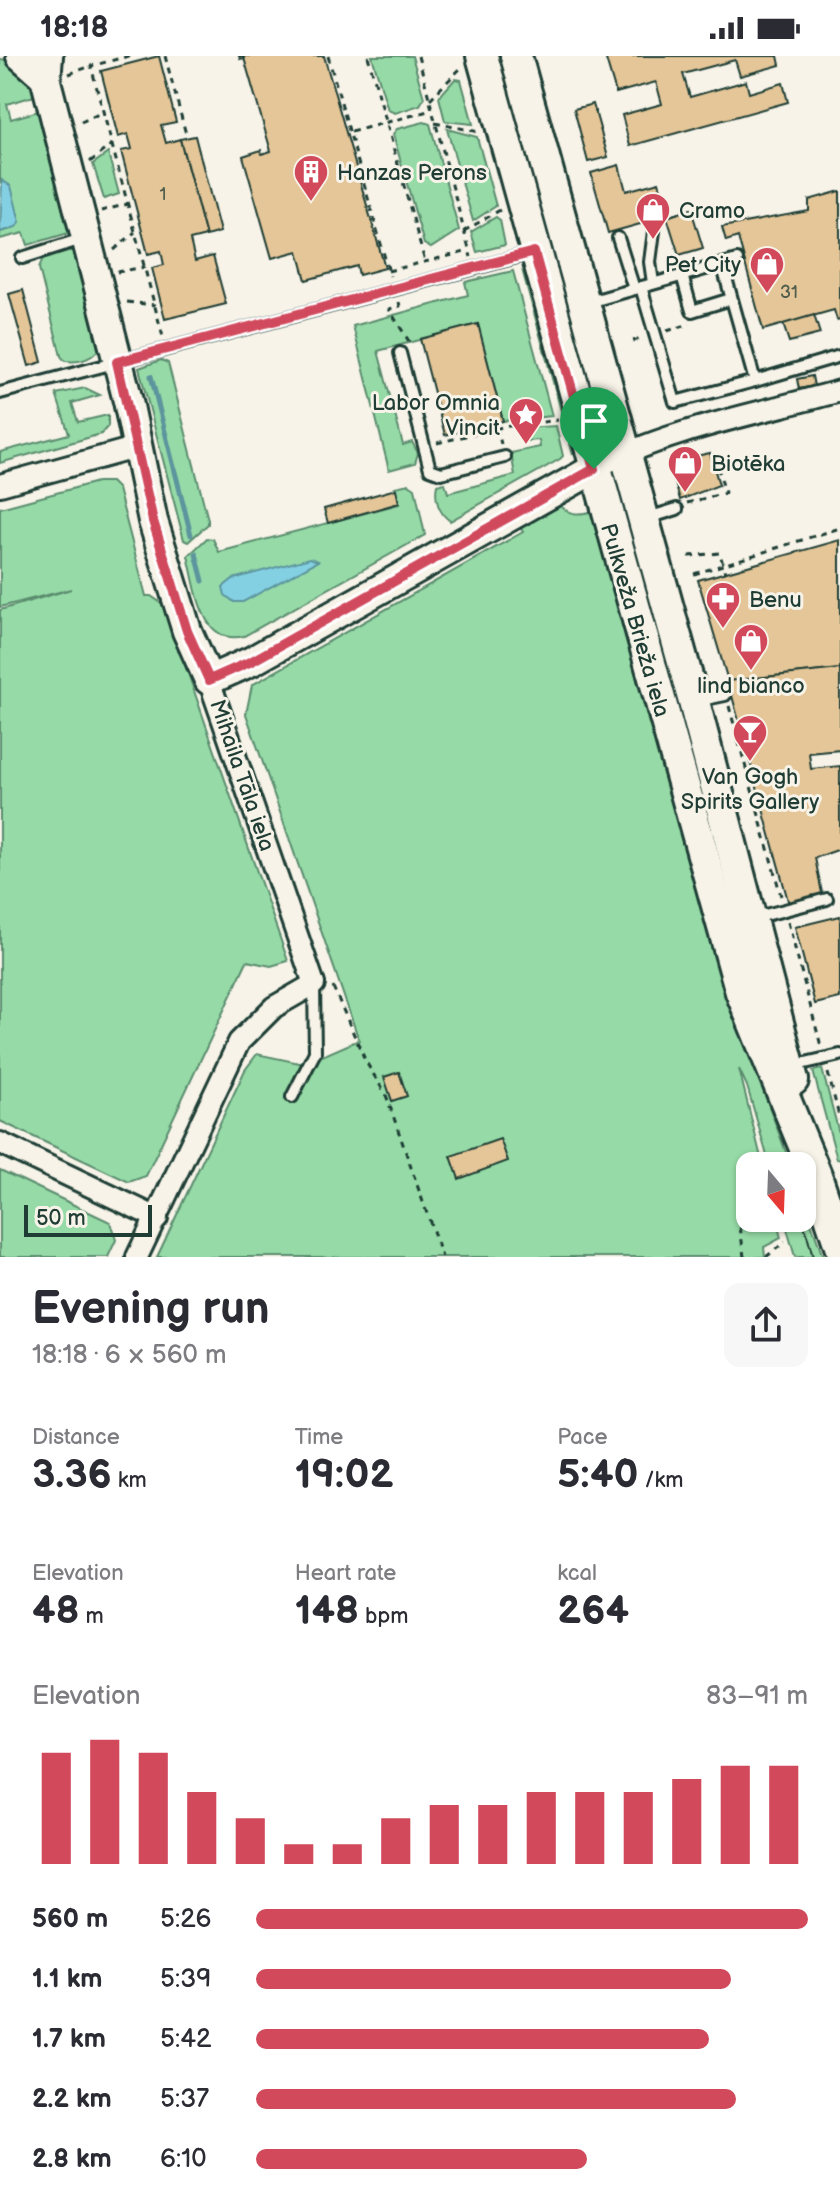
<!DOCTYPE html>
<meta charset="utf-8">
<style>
:root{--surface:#fff;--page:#f7f7f7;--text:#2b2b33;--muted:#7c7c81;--accent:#d1495b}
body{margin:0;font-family:"Balsamiq Sans",sans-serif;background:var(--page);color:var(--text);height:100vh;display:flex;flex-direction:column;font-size:30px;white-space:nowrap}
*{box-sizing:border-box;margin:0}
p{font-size:26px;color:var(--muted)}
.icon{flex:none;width:44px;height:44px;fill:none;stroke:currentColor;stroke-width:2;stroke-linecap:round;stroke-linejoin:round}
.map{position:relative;height:1201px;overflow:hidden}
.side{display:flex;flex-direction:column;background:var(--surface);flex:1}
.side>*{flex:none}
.needle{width:52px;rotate:161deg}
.buttons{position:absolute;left:736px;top:1096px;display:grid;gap:16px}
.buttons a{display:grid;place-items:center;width:80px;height:80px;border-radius:16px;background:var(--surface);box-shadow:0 2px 6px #0004;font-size:40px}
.scale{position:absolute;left:24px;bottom:20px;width:128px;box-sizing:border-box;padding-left:8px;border:4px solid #1f3d34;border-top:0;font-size:22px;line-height:28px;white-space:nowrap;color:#1f3d34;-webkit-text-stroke:6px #f7f3e8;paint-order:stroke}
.pin{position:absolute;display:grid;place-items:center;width:68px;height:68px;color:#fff;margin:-82px -34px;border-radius:50% 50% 50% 0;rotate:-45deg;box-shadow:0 0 8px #0007}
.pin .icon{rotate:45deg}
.round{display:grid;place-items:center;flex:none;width:84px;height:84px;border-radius:16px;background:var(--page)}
.headline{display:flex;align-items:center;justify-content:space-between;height:136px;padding:0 32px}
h1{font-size:44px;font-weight:800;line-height:60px}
.stats{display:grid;grid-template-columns:repeat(3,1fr);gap:12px;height:136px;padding:8px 32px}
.stats div{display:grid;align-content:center}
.stats b{font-size:40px;font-weight:800}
.stats small{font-size:22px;font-weight:400}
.stats p{font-size:22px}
.chart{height:224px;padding:16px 32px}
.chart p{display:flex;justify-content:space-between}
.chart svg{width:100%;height:144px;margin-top:8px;stroke:var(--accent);stroke-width:6}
ul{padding:0 32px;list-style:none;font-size:26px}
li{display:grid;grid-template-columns:128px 96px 1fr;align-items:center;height:60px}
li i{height:20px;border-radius:10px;background:var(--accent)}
.status{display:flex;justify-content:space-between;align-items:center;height:56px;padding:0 40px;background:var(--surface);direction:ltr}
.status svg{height:22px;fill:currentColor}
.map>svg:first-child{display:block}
.green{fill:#96dba7;stroke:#5a8c6e;stroke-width:2}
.water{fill:#84d0e3;stroke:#5c959d;stroke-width:2}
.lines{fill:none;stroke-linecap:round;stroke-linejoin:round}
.stream{stroke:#5c959d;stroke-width:5}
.building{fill:#e5c698;stroke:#1f3d34;stroke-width:2}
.lane-casing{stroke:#1f3d34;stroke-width:16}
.street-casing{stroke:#1f3d34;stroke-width:26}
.secondary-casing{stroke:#1f3d34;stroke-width:34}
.primary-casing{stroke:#1f3d34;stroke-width:36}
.path{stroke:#1f3d34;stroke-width:3;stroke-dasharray:6 6;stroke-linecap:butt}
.lane{stroke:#f7f3e8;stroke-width:10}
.street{stroke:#f7f3e8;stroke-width:20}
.secondary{stroke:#f7f3e8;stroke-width:28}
.primary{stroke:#f7f3e8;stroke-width:30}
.tram{stroke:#1f3d34;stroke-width:2}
.route-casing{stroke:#fff;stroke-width:16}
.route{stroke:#d1495b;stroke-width:10}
.labels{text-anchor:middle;stroke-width:6;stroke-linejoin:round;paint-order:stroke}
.number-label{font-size:18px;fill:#505f4d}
.poi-label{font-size:22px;fill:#1f3d34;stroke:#f7f3e8;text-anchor:start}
.street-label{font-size:22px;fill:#1f3d34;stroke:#f7f3e8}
</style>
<div class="status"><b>18:18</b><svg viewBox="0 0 49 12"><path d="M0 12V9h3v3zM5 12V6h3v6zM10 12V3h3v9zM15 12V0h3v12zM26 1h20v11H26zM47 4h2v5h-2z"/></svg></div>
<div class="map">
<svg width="840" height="1201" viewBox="0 0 840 1201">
<rect width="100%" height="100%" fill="#f7f3e8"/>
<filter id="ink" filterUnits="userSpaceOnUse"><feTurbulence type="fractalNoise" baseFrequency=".0125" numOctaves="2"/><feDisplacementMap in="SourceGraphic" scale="16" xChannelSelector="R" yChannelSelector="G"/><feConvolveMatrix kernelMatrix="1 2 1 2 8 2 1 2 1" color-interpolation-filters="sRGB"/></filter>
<g filter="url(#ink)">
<g class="green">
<polygon points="372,0 412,0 424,42 420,49 395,57 388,54"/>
<polygon points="491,0 501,0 600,351 597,353"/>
<path d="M0 3 14 5 41 38 7 48 11 63 45 53 72 176 28 189 24 177 0 183V176C10 174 20 172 19 160L0 125Z"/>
<polygon points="455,23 461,24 473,68 445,65 439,41"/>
<polygon points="424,66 430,68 459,174 431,192 424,188 393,78 397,73"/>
<polygon points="447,73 477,81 496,150 473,165"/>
<polygon points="108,97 119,138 104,143 93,108"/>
<polygon points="496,161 500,164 505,189 477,196 471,176"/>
<path d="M62 195H75L83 200 102 288C95 302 81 307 65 305L61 300 39 212 43 202Z"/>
<polygon points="513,215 552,360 503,365 478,268 378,295 403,389 412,386 418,397 415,407 389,414 353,270 468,239 465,226"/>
<polygon points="523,217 528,222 574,382 573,399"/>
<polygon points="161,304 168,307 208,464 208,468 188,486 184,484 139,312"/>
<polygon points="85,332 100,339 72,347 78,366 108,359 108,370 101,378 0,407 0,396 69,378 56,338"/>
<path d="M556 370 563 400 560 403 450 465C439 457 434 443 437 429L445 427 448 437 515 419 511 397 540 391 539 384 528 385 525 372Z"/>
<polygon points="97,426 111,426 118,433 146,540 151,540 164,549 168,560 288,905 271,910 247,905 146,1120 129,1126 0,1065 0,554 71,533 0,551 0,452"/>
<path d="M409 428 415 432 425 479 244 580C200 591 196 530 188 500L207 482 213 483 219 496 399 448 395 431Z"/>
<path d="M558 446C567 460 579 459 594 455L728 938 791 1110H770L747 1030 739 1013 763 1110H750V1162H776L781 1182 764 1191 765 1201H157L245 1014 257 998 304 1008 359 984 246 658 252 629 523 476 518 468Z"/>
<polygon points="822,1013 840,1081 840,1102 837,1103 813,1015"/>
<polygon points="0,1114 110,1166 116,1184 108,1201 0,1201"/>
<polygon points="802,1140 803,1144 823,1201 795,1201 784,1162 802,1162"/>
</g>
<g class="water">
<polygon points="2,124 11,130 20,166 16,171 0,176"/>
<polygon points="310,502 318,505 243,546 234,546 225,539 223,531 233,523"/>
</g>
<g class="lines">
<g class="stream">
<polyline points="151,320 191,479"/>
<polyline points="196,498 203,525"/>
</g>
</g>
<g class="building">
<polygon points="159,0 176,66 161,69 166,87 180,83 206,180 190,184 195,205 213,200 226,248 165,263 152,212 164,209 161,195 148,198 121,95 132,93 128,78 118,81 101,15"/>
<polygon points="239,0 324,0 385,212 359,219 357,210 306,224 298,195 272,202 243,100 261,94 262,98 271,95 244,2 240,3"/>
<polygon points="605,0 778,0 780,9 740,20 735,4 683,18 690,41 746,25 749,37 783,27 788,46 630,90 622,59 662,48 656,26 616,37"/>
<polygon points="593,48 608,101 588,106 574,53"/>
<polygon points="195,80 220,176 206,180 180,83"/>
<polygon points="619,109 626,135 659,126 669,160 608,177 591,117"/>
<polygon points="840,135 840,263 837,264 834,254 763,274 738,181 726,185 722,171 809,155 809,144"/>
<polygon points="691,153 703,192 679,199 667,161"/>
<polygon points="23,234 42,306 29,310 9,238"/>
<polygon points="814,259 820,278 789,286 783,268"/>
<polygon points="478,268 503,365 445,379 420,283"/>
<polygon points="812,320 814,330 799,333 797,323"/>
<polygon points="710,397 719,429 680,444 669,406"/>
<polygon points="396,433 399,447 328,467 324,453"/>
<polygon points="840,484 840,613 728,625 698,524"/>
<polygon points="840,613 840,694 809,697 811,713 840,710 840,793 815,802 823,842 790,852 728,625"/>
<polygon points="840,860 840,942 815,948 795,871"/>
<polygon points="399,1016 407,1040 392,1045 384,1021"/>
<polygon points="500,1083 508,1105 459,1123 451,1100"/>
</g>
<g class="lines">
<defs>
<g id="lane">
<polyline points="618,182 634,233"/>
<polyline points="22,202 85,182"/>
<polyline points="682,219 692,255 731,243"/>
<polyline points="653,227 650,206 654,175"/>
<polyline points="641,231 675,346 755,325 722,208"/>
<polyline points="589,246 737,204"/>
<polyline points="400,297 430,413 441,417 505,401"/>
<polyline points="755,325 840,300"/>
<polyline points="0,337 532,197"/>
<polyline points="648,462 677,453"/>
<polyline points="696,645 725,639"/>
<polyline points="754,862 827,843"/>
<polyline points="792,1010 840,999"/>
<polyline points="292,1041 315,996 314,928"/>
</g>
<g id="street">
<path d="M594 413C665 374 761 357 840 335"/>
<polyline points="0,429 138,391"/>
<polyline points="0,1087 157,1162"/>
<polyline points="137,1201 239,986 274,951 314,928 209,624"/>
</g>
<g id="secondary">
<polyline points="21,0 45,21"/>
<polyline points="48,0 46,25 128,345 153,465 187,575 209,624 252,605 594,413"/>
</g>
<g id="primary">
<polyline points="482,0 741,936 816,1119 840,1190"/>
<polyline points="516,0 694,646 793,1024"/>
</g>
</defs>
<use href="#lane" class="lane-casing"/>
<use href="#street" class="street-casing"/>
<use href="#secondary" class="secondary-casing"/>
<use href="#primary" class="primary-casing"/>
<g class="path">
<polyline points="129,0 91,10 163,281"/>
<polyline points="165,0 187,82"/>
<polyline points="328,0 390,220"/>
<polyline points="368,0 425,206"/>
<polyline points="418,0 471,201"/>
<polyline points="69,18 91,10"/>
<polyline points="430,43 461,12"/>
<polyline points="81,66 103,56"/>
<polyline points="435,67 479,76"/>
<polyline points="351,76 432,54"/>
<polyline points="90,106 112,88"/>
<polyline points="101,155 128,148"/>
<polyline points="464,175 500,154"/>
<polyline points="114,194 135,176"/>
<polyline points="388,215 469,195"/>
<polyline points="117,216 145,211"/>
<polyline points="127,246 155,249"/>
<polyline points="399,246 400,250 389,253 410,287"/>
<polyline points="667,275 690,268"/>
<polyline points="633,285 644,282"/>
<polyline points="522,368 526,387"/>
<polyline points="497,372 501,388"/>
<polyline points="437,387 502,371 558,364"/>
<polyline points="715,413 738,406"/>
<polyline points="687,447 725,437 718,412"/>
<polyline points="689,500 720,497 725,517"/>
<polyline points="694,518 840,472"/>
<polyline points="729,650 781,840"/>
<polyline points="788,866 821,990"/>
<polyline points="333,931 366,1006 386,1039 442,1201"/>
<polyline points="828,1017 840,1064"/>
<polyline points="744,1201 739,1162 750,1153"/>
<polyline points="766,1201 785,1186"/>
</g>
<use href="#lane" class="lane"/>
<use href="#street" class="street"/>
<use href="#secondary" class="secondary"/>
<use href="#primary" class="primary"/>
<polyline class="tram" points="802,1161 813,1201"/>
</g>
</g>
<g class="lines" filter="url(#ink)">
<defs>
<polygon id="route" points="534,196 594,413 252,605 209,624 187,575 153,465 117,306"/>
</defs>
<use href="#route" class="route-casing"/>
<use href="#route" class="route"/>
</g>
<defs>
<symbol id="building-pin" viewBox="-11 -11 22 30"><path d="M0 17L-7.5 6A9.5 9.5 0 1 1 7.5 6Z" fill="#d1495b" stroke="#f7f3e8"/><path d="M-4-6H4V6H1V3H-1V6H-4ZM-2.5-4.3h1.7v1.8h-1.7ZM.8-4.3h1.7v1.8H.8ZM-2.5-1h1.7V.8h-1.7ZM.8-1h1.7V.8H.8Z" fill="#fff"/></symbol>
<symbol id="shop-pin" viewBox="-11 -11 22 30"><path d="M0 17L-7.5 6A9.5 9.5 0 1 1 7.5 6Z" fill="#d1495b" stroke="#f7f3e8"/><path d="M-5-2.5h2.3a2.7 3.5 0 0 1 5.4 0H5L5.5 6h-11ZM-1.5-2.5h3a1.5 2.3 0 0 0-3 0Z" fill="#fff"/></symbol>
<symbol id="sight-pin" viewBox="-11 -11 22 30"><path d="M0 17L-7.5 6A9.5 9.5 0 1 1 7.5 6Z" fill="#d1495b" stroke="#f7f3e8"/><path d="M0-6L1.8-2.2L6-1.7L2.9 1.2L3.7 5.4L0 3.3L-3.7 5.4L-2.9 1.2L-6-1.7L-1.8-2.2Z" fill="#fff"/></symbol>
<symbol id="pharmacy-pin" viewBox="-11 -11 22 30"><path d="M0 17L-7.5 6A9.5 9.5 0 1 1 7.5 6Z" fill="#d1495b" stroke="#f7f3e8"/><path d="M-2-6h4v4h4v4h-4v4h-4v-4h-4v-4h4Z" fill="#fff"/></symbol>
<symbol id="bar-pin" viewBox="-11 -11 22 30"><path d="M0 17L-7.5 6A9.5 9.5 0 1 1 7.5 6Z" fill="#d1495b" stroke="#f7f3e8"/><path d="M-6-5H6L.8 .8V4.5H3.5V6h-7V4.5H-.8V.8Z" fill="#fff"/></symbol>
</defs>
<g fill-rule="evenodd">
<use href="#building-pin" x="291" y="96" width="40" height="54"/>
<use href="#shop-pin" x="633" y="134" width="40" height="54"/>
<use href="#shop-pin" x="747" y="188" width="40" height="54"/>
<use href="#sight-pin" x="506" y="339" width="40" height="54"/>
<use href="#shop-pin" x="665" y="387" width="40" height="54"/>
<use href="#pharmacy-pin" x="703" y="523" width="40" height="54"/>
<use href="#shop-pin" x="731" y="565" width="40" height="54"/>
<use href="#bar-pin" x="730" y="656" width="40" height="54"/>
</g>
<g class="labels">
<g class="number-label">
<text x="163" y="144">1</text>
<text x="789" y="242">31</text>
</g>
<g class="poi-label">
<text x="337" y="124">Hanzas Perons</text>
<text x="679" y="162">Cramo</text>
<text x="741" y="216" text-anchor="end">Pet City</text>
<text x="500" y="354" text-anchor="end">Labor Omnia<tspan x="500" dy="25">Vincit</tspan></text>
<text x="711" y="415">Biotēka</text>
<text x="749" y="551">Benu</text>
<text x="751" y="637" text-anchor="middle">lind bianco</text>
<text x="750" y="728" text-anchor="middle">Van Gogh<tspan x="750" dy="25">Spirits Gallery</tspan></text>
</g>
<g class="street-label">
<text transform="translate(636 564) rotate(74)" y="8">Pulkveža Brieža iela</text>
<text transform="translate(243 719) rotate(71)" y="8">Mihaila Tāla iela</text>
</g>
</g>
</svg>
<div class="buttons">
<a><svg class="needle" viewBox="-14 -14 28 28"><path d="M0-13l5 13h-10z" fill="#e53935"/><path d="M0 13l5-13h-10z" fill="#7c7c81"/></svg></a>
</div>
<div class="scale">50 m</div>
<div class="pin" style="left:594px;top:413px;background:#1e9e55"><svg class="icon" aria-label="arrive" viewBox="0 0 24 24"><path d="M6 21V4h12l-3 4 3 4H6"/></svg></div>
</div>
<section class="side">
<div class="headline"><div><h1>Evening run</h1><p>18:18 · 6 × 560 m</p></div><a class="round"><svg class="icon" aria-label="share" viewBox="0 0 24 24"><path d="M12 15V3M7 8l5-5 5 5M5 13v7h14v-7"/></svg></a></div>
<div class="stats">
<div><p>Distance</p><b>3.36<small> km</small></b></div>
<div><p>Time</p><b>19:02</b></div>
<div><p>Pace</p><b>5:40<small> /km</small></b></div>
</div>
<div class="stats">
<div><p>Elevation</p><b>48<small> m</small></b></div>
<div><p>Heart rate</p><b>148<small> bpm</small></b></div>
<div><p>kcal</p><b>264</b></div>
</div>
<div class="chart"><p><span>Elevation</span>83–91 m</p>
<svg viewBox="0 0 160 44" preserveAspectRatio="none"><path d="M5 44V10M15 44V6M25 44V10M35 44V22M45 44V30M55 44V38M65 44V38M75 44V30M85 44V26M95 44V26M105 44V22M115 44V22M125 44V22M135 44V18M145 44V14M155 44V14"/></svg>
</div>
<ul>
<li><b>560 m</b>5:26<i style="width:100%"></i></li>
<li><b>1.1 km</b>5:39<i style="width:86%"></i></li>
<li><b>1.7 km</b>5:42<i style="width:82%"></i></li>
<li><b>2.2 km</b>5:37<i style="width:87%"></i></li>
<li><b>2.8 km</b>6:10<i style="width:60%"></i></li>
</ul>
</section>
